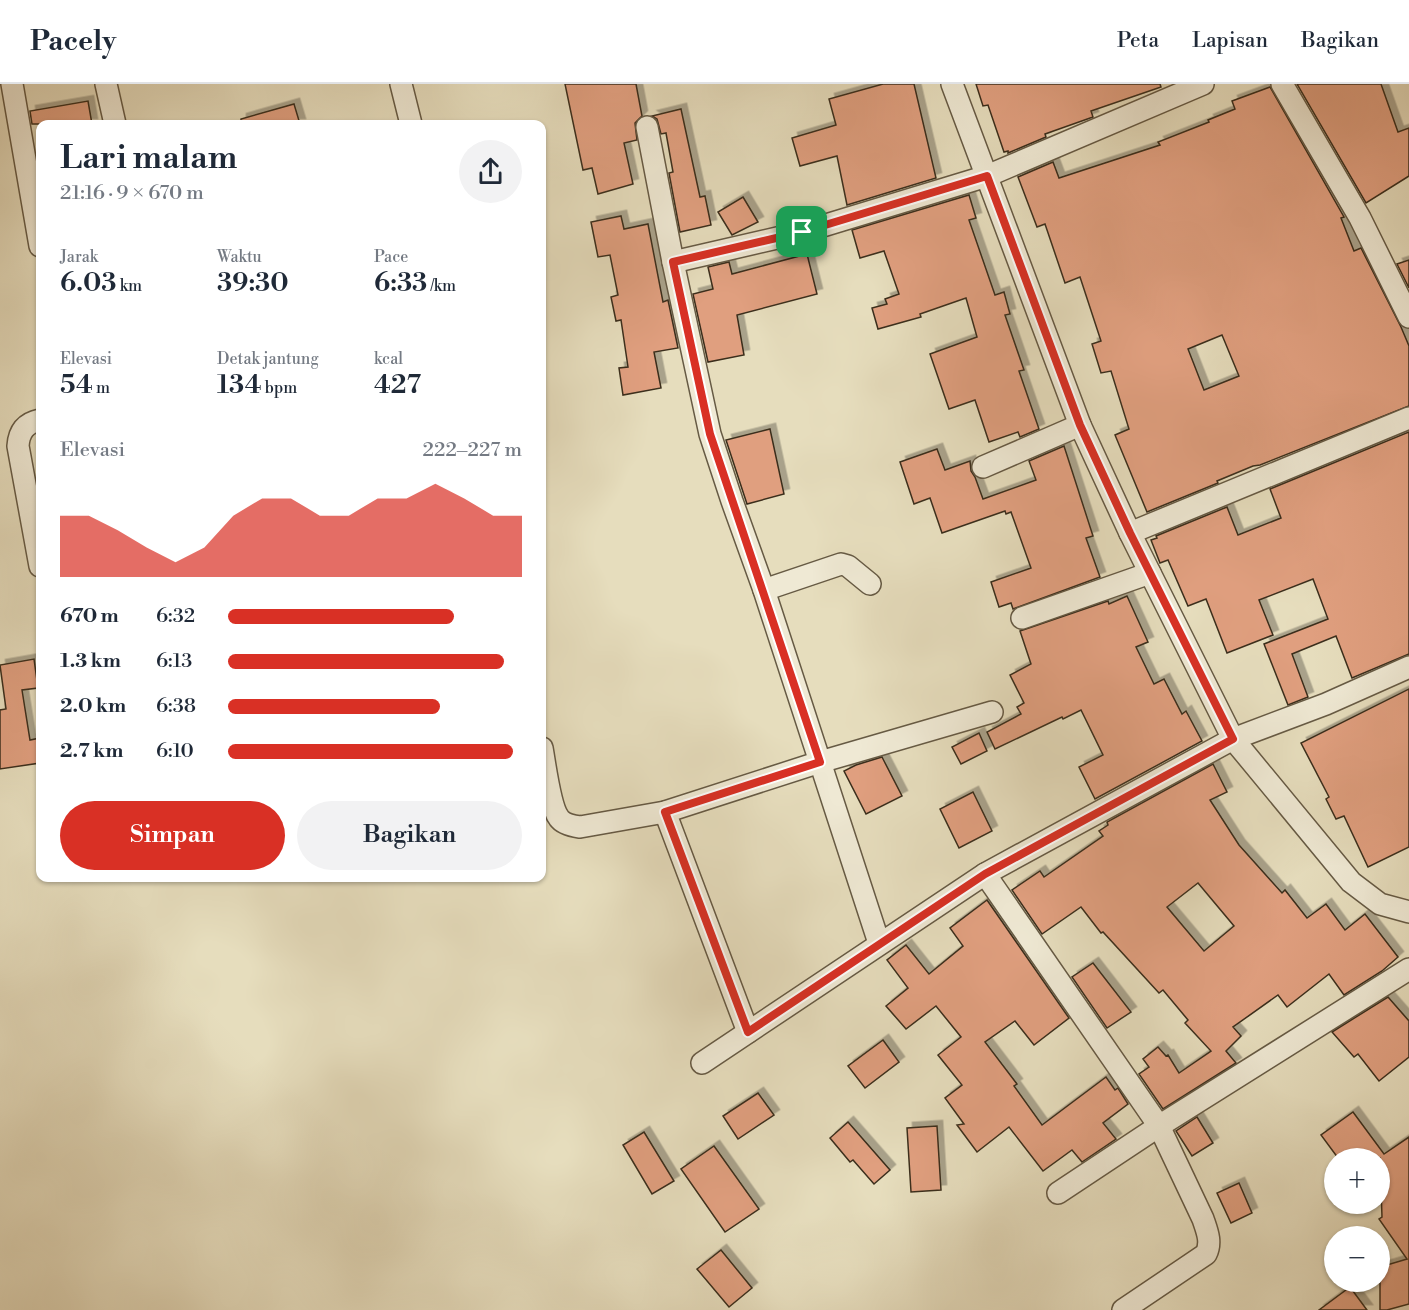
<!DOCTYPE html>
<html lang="id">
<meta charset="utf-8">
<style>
:root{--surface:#fff;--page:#f2f2f3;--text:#1f2937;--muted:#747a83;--line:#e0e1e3;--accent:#d93025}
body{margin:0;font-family:"Libre Bodoni",serif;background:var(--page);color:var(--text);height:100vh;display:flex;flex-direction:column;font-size:22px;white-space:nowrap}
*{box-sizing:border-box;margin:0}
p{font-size:20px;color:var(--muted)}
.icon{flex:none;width:33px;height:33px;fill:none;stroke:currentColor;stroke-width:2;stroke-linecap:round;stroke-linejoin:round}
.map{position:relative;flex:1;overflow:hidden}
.sheet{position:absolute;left:36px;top:36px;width:510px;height:762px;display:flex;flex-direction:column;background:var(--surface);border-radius:12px;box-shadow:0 2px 4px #0004}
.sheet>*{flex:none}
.fabs{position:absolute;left:1324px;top:1064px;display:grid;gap:12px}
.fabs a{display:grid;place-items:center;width:66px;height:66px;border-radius:50%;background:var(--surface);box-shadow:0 2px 4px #0004;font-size:30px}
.pin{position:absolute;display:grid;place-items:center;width:51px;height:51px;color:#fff;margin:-26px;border-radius:12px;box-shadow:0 3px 9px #0006}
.round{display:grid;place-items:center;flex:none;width:63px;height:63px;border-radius:32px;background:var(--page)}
.headline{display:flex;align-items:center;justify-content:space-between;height:102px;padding:0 24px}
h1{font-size:33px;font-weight:600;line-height:45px}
.metrics{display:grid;grid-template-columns:repeat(3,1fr);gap:9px;height:102px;padding:6px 24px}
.metrics div{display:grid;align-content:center}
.metrics b{font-size:26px;font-weight:600}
.metrics small{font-size:16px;font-weight:400}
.metrics p{font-size:16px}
.chart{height:168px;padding:12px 24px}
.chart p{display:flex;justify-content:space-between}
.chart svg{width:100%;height:108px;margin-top:6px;fill:var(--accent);opacity:.7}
.cta{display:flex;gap:12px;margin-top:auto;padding:12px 24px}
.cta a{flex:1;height:69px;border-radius:36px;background:var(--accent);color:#fff;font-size:24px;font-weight:600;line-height:69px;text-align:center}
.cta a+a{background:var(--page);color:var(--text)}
ul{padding:0 24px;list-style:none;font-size:20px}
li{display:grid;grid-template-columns:96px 72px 1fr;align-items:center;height:45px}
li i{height:15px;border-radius:8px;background:var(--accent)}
header{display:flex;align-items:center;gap:36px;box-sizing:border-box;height:84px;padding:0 30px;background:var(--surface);border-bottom:2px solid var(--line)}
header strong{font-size:28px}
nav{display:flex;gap:33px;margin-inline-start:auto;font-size:21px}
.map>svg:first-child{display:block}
.building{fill:#e09f7f;stroke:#3b2e1c;stroke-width:1.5;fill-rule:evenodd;filter:url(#shadow)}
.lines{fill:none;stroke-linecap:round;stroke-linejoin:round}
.minor-casing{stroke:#665a44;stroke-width:24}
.minor{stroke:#efe9d4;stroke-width:21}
.route-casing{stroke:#fff;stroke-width:12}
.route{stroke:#d93025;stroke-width:8}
</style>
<header>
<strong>Pacely</strong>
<nav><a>Peta</a><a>Lapisan</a><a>Bagikan</a></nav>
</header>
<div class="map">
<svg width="1409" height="1226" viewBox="0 0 1409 1226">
<defs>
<filter id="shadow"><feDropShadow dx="5.5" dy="-5.5" stdDeviation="0" flood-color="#0004"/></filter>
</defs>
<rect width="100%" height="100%" fill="#e6ddbd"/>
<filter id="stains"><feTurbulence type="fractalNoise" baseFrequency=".00333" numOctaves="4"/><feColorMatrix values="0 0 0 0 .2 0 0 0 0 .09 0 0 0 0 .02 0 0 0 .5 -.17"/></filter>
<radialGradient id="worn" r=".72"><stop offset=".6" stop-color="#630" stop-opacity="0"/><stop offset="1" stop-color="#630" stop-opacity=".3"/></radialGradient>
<g class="building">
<polygon points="565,0 636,0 642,32 635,39 637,56 624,59 633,100 598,110 592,84 583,86"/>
<polygon points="883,0 914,0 936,94 847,121 837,72 800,82 792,54 836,41 829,15"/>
<polygon points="976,0 1160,0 1161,3 1091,27 1093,33 1045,50 1046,53 1008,69 1008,67 1004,68 988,21 983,22"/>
<polygon points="1297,0 1381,0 1398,48 1409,44 1409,92 1366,119"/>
<path d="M1270 3 1344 133 1341 134 1354 167 1361 164 1401 243 1409 262V322L1260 381 1253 382 1217 397 1218 399 1147 428 1115 351 1129 345 1111 287 1101 289 1092 260 1101 257 1080 193 1065 199 1045 140 1037 143 1018 93 1053 78 1059 94 1160 61 1158 58 1209 38 1208 36 1235 25 1232 17ZM1222 251 1239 292 1204 306 1188 265Z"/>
<polygon points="88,17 92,40 32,40 30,27"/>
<polygon points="294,20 300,40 241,40 241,35"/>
<polygon points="681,25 700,113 705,112 711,141 680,148 669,89 673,88 666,49 661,50 657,35 652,32"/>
<polygon points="969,111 976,134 969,136 995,211 1004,208 1010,230 1005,231 1024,286 1019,287 1039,345 1020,353 1018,348 989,358 975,316 949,325 930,270 977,253 966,214 920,230 921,233 878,245 872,224 887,220 885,215 899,210 884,167 860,174 852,146"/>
<polygon points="743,113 758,138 732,151 718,128"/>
<polygon points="621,132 624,145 648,140 663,218 668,216 678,264 654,268 661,304 623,311 619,284 628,283 621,236 616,237 611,213 618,211 610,171 598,173 591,138"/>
<polygon points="807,170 817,210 737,231 744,271 708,278 693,210 713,205 708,183 729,178 732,190"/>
<polygon points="1409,176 1409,204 1397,180"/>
<polygon points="770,345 784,410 747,420 726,356"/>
<polygon points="1409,348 1409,570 1352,594 1336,552 1292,570 1308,613 1288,621 1264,560 1328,535 1313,495 1259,516 1273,551 1227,569 1206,515 1188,522 1168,476 1160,479 1151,456 1157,454 1156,452 1227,423 1238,451 1281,434 1270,405"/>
<polygon points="1064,362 1093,452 1086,454 1100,493 1013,525 1011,519 999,523 991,498 1031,484 1011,428 1006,430 1005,427 942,449 930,414 914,420 900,378 937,365 945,386 970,377 971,387 975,393 983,415 1036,396 1029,377"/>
<polygon points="1127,512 1148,558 1136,563 1154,600 1164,595 1182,630 1186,627 1202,657 1095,715 1079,683 1103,671 1081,626 1063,635 1062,633 995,665 987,648 1021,630 1017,623 1024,619 1010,591 1031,580 1020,547 1108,517 1109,520"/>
<polygon points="34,575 38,604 22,606 30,656 40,654 40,679 0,685 0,626 6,625 0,581"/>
<polygon points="1409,605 1409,763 1368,783 1344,732 1336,735 1326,715 1329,713 1301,659"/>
<polygon points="979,649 987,667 961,680 952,663"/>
<polygon points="882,673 902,712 866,730 844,687 856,681"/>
<path d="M1213 680 1227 708 1210 716 1239 761 1282 809 1285 806 1307 834 1326 820 1345 846 1365 830 1398 873 1382 887 1344 911 1329 890 1287 923 1278 911 1233 943 1241 952 1226 967 1236 979 1163 1025 1139 990 1149 983 1143 975 1158 963 1166 972 1168 971 1179 989 1211 967 1185 939 1188 936 1163 906 1159 909 1103 848 1101 849 1081 823 1042 850 1012 806 1040 787 1044 793 1103 752 1099 747 1108 741 1107 738ZM1198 799 1234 842 1204 867 1167 823Z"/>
<polygon points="973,708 992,747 959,764 940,725"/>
<polygon points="987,816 1069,934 1034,961 1015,937 985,958 1017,1000 1014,1002 1042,1041 1106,993 1115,1006 1118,1004 1128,1020 1103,1039 1116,1055 1082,1078 1072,1066 1043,1087 1009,1043 977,1068 957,1041 964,1040 945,1014 962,1001 938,971 961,953 936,922 906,945 886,922 908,904 887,876 906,861 929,890 963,862 950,844"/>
<polygon points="1093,879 1131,928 1107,944 1072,893"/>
<polygon points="1388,913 1409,937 1409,973 1379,997 1358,970 1354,973 1332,948"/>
<polygon points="883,956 899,978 865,1004 848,982"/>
<polygon points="758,1009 774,1031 738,1055 723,1032"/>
<polygon points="1353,1028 1384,1070 1409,1053 1409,1220 1387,1226 1380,1226 1380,1183 1407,1175 1379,1135 1382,1133 1380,1074 1338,1074 1321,1051"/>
<polygon points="1197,1033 1213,1059 1192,1072 1176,1047"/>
<polygon points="848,1038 890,1086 874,1100 853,1076 850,1078 830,1054"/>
<polygon points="937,1042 941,1106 911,1108 907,1044"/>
<polygon points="644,1048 674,1097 652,1110 623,1061"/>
<polygon points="714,1062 759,1125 725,1148 681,1085"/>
<polygon points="1239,1099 1252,1129 1231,1139 1217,1109"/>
<polygon points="721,1166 752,1204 729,1223 697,1185"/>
<polygon points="1350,1203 1367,1226 1319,1226"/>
</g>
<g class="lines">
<defs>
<g id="minor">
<polyline points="12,0 40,162"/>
<polyline points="106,0 115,40"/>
<polyline points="401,0 411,40"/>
<polyline points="952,0 1080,341 1130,449 1233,655 1351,798 1380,820 1409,828"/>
<polyline points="1282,0 1360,134 1409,233"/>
<polyline points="647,43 673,178 710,350 732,417 764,506 879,859"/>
<polyline points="673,178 803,148 987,92 1203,0"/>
<path d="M40 336C26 339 19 347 18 362L40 482"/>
<polyline points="983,383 1080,341"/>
<polyline points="1130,449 1409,334"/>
<polyline points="764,506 841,480 848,482 870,500"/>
<polyline points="1022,534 1150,489"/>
<path d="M542 664C545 680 550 723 559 734 563 740 573 742 580 743L665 728 820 678 992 628"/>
<polyline points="665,728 748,948"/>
<path d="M985 790 1159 1042 1203 1135C1207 1147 1212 1158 1206 1170L1123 1226"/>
<polyline points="702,979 985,790 1233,655 1326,620 1409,583"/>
<polyline points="1058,1109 1159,1042 1409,885"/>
</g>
</defs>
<use href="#minor" class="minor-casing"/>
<use href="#minor" class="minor"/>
</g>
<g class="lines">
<defs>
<polygon id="route" points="987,92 1080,341 1130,449 1233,655 985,790 748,948 665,728 820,678 710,350 673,178 802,148"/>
</defs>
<use href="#route" class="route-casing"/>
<use href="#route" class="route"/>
</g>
<rect width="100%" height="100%" filter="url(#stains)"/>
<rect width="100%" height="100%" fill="url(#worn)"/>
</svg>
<div class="fabs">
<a>+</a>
<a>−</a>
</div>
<div class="pin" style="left:802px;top:148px;background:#1e9e55"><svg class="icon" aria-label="arrive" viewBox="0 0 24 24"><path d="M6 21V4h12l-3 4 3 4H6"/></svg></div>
<section class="sheet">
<div class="headline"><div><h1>Lari malam</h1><p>21:16 · 9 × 670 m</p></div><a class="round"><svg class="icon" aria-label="share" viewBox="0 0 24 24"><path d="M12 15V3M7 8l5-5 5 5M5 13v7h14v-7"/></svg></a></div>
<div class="metrics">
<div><p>Jarak</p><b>6.03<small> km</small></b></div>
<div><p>Waktu</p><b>39:30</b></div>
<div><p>Pace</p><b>6:33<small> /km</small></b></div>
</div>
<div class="metrics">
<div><p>Elevasi</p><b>54<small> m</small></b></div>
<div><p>Detak jantung</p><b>134<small> bpm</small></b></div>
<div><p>kcal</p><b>427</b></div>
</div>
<div class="chart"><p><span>Elevasi</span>222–227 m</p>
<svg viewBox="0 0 160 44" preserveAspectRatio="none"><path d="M0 44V19L10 19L20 25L30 32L40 38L50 32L60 19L70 12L80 12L90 19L100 19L110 12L120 12L130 6L140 12L150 19L160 19V44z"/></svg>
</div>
<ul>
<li><b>670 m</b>6:32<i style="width:77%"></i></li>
<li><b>1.3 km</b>6:13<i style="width:94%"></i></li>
<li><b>2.0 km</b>6:38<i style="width:72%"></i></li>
<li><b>2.7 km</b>6:10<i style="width:97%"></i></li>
</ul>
<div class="cta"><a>Simpan</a><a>Bagikan</a></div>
</section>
</div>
